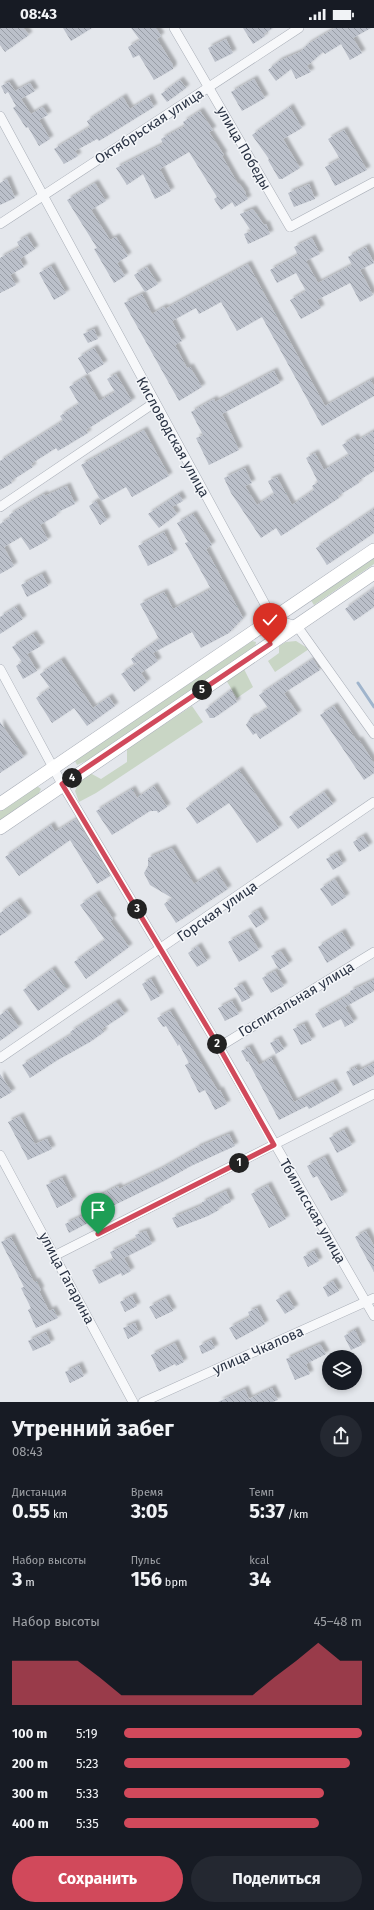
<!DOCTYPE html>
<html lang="ru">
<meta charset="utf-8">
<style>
:root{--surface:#171b24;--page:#242831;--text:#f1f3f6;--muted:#9ea1a6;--accent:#d1495b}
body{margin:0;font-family:"Fira Sans",sans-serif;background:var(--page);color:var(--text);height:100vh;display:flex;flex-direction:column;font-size:15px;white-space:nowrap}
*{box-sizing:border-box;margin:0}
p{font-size:13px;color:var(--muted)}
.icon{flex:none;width:22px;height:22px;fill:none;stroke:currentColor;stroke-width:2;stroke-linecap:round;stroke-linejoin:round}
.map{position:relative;height:1374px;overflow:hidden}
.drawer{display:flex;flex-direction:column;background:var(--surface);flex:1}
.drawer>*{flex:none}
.buttons{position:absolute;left:322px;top:1322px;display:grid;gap:8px}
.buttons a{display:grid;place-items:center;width:40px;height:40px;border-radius:50%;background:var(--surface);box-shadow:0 2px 6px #0003;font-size:20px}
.pin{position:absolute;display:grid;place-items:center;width:34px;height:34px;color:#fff;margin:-41px -17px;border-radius:50% 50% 50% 0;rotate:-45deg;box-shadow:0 0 4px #0007}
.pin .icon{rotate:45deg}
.km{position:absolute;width:20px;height:20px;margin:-10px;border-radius:50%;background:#222;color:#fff;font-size:11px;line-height:20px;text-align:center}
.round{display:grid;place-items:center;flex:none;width:42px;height:42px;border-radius:21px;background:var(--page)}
.summary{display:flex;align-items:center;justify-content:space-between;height:68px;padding:0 12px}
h1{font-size:22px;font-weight:700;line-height:30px}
.stats{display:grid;grid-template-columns:repeat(3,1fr);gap:6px;height:68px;padding:4px 12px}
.stats div{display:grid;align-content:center}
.stats b{font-size:20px;font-weight:700}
.stats small{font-size:11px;font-weight:400}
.stats p{font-size:11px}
.chart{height:112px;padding:8px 12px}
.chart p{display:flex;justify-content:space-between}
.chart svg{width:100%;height:72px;margin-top:4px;fill:var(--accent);opacity:.7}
.button{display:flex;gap:8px;margin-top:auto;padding:8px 12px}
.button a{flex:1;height:46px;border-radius:24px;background:var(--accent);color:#fff;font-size:16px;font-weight:700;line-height:46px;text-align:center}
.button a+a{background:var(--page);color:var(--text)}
ul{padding:0 12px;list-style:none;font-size:13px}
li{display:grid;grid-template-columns:64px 48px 1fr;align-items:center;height:30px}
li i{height:10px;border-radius:5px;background:var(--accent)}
.status{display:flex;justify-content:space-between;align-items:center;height:28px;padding:0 20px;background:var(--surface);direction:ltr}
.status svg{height:11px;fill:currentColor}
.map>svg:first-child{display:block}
.green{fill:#c9d6c5}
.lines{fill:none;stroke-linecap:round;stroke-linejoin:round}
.stream{stroke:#9fb4cc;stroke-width:3}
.building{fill:url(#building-back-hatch);filter:url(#shadow)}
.minor-casing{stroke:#a9aeb7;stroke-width:10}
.secondary-casing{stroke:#a9aeb7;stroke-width:14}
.minor{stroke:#f7f8fa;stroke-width:9}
.secondary{stroke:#fff;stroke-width:13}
.route-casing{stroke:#fff;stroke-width:8}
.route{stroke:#d1495b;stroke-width:5}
.labels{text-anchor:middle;stroke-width:3;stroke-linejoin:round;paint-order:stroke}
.street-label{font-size:14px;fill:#2b3445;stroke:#f4f6f9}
</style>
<div class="status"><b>08:43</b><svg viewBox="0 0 49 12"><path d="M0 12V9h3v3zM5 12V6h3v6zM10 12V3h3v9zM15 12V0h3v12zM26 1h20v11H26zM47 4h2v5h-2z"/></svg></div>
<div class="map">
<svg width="374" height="1374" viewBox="0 0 374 1374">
<defs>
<pattern id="building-back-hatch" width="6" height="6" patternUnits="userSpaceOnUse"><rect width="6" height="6" fill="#bbc0ca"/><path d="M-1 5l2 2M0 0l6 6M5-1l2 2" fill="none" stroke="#989da6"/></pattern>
<filter id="shadow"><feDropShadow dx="3.5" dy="-3.5" stdDeviation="1" flood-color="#0004"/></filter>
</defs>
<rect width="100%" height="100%" fill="#e4e7ec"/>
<g class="green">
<polygon points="374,528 374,536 314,577 310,571"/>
<polygon points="252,613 256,614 255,619 88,732 77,737 75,733"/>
<polygon points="296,613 309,621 275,644 268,633 279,625 279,618 286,614"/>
<polygon points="244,641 253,659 237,670 226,652"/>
<polygon points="192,678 203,694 96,765 79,774 75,763 81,750 90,745 101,751 127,734 127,721"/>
<polygon points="37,758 41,761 38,767 0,793 0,783"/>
</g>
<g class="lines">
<polyline class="stream" points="358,655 374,679"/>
</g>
<g class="building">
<polygon points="0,0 24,0 29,7 5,24 0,17"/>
<polygon points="63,0 92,0 71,13"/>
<polygon points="131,0 156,0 161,8 157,11 173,37 173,41 154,52 139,27 133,30 128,19 140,12"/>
<polygon points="243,0 273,0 264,6 265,8 253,16"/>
<polygon points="335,0 371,0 353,10 362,25 350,32 341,16 325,26 323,24 307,38 311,44 296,51 291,41 276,53 268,42 279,33 300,24 308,16"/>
<polygon points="226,11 233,25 215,34 208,20"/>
<polygon points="254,51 265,70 242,83 231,64"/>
<polygon points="180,52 186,60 167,74 161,66"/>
<polygon points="9,54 15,63 30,55 35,63 21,71 31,86 43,79 48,87 39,92 50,111 39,118 28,99 26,100 13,80 16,78 8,64 5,66 1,58"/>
<polygon points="123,69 130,81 149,69 154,79 99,113 97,111 75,123 78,128 64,136 54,121 90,99 87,93"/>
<polygon points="290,79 302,100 283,111 300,140 282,151 279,151 268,132 269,131 252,107"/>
<polygon points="200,83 213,102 209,104 224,127 222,128 238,156 239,155 246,165 245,166 248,171 235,179 232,174 221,182 214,171 217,169 189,124 160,141 171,163 155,171 143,146 127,157 116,140 163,116 161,111 185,98 183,94"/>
<polygon points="344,102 367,142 335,158 325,139 340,131 328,111"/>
<polygon points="7,151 15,170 0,177 0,155"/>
<polygon points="95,155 106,173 91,182 110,212 116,209 128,228 117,235 125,248 114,255 94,221 97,220 67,172"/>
<polygon points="309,156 315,171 294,179 288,165"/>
<polygon points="253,181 264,197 266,196 270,206 248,216 244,206 251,203 240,186"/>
<polygon points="27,208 35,221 20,231 24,239 10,247 16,257 0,265 0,230 20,219 17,214"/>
<polygon points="312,210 320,226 306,233 318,255 352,237 348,229 366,219 374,235 360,242 373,267 360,274 350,255 317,272 321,280 301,291 290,272 306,263 296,245 277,255 270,242 298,227 294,219"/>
<polygon points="248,236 325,378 371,352 374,358 374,368 322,398 262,289 237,303 221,274 199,286 196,280 172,293 182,313 175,317 187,340 190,339 202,359 179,373 124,275 142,266 152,286 164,279 165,281"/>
<polygon points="51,238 66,265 54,272 39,245"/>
<polygon points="147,239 158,256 145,264 134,247"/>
<polygon points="94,301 98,311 88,315 83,306"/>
<polygon points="94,320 104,336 87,346 78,330"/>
<polygon points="274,343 280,355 222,386 239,422 209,437 196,410 203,407 191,384 214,371 215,374"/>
<polygon points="116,346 132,373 86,402 88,405 58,423 56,420 31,436 33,439 11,453 12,455 0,462 0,433 63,393 60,388 79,376 69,359 85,349 99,373 115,364 107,351"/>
<polygon points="144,402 169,448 132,469 126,459 101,473 81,437"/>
<polygon points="374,403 374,443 358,453 359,455 338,468 339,470 281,508 276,500 261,510 231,465 224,450 245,440 252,455 245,458 257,477 274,466 268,453 277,449 292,477 314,462 312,458 318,454 306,430 315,425 324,442 349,427 342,417 355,409 357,413"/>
<polygon points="67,458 75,476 56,485 57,487 40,497 48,512 30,522 21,509 4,519 14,538 0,546 0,496 10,490 9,487 44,466 45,468"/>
<polygon points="179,466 183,473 172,479 177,486 159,500 148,486"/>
<polygon points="96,473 107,492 100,497 89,478"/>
<polygon points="374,481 374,505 327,537 316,520"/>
<polygon points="193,486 212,517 206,521 243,590 229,605 201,620 192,604 153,625 158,633 141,645 147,654 134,664 121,646 142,632 134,636 131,631 159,611 140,576 164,564 173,581 211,561 185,515 188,514 177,495"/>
<polygon points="164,504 174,525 148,538 138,518"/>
<polygon points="42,546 48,558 27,569 21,557"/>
<polygon points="374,560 374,579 354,593 345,581"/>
<polygon points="16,579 23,591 0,606 0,589"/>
<polygon points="33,606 41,618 27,626 37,643 23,651 16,638 22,634 12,619"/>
<polygon points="313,631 320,642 284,665 298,686 260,711 256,705 253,707 246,697 251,689 253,690 268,680 259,667"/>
<polygon points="61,632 93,680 109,669 115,678 87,698 74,680 52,695 36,670 50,660 40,646"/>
<polygon points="231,662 237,674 214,690 210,690 205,682"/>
<polygon points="334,678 357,713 359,712 374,735 374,745 364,752 320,687"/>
<polygon points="0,694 24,729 0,745"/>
<polygon points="239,742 279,800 257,815 229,775 197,796 186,780"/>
<polygon points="154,758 167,779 158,785 157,783 150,783 112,807 96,783 132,761 137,770"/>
<polygon points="324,764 333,776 298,801 289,789"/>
<polygon points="76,791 110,848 97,856 70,812 19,848 5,829 51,797 55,804"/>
<polygon points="363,808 369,818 359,824 353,814"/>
<polygon points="172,820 194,856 216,842 228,861 176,895 164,876 172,870 150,857 144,845 148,838 148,830"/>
<polygon points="337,825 343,836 333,842 326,831"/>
<polygon points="335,851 346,869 332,878 320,861"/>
<polygon points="96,866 113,891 110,893 129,919 86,951 74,934 105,912 80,877"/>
<polygon points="17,873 28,888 0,908 0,885"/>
<polygon points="258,882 265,894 256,900 248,888"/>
<polygon points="248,903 259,922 239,934 228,914"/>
<polygon points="342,904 351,920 327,935 318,919"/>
<polygon points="198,918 207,933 197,939 188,925"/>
<polygon points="281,923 289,936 279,942 271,928"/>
<polygon points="52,941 67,962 38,983 23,962"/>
<polygon points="275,943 284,958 271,965 262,950"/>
<polygon points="151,951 160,968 151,973 142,956"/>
<polygon points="374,952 374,963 345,979 354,994 345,999 341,991 323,1000 315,986 351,966 350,963"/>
<polygon points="242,956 250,970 242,974 234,960"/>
<polygon points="232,973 239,986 225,993 218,980"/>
<polygon points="116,974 125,986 102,1001 104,1004 90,1014 56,1033 30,1050 22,1037 72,1006 70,1004"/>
<polygon points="7,982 19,999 0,1013 0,987"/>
<polygon points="170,983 218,1063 220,1062 227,1076 215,1082 205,1062 199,1065 185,1037 189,1035 179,1016 178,1018 166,998 163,999 157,990"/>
<polygon points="304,996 312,1012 301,1017 293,1001"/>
<polygon points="278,1011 284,1021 276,1026 270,1015"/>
<polygon points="249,1019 259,1037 271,1030 294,1074 333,1054 339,1065 309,1081 307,1078 279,1092 248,1033 247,1034 241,1023"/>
<polygon points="374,1035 374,1047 353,1058 346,1044 356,1039 358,1043"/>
<polygon points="0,1046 12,1064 0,1071"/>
<polygon points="20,1088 35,1116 47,1111 52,1121 28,1132 8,1094"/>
<polygon points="344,1102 352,1117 337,1125 329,1110"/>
<polygon points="229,1106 235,1118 191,1138 164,1153 98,1185 91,1172 118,1158 119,1161 159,1142 196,1121 196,1120"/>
<polygon points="325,1129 344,1167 331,1173 317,1148 313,1150 307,1138"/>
<polygon points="62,1150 73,1172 57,1180 46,1157"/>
<polygon points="268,1157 286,1191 269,1200 251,1166"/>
<polygon points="226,1163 231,1174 218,1180 219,1182 208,1188 177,1200 172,1190 203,1177 201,1175"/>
<polygon points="84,1187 88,1195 69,1205 65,1196"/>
<polygon points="146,1203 152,1216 124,1230 131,1243 122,1248 121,1245 99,1256 92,1242 114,1232 110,1224 137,1211 135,1207"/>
<polygon points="366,1203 374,1218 374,1244 355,1209"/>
<polygon points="11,1209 34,1254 36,1253 41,1262 39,1263 49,1283 53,1281 58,1290 36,1300 28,1282 31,1280 21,1260 24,1259 1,1214"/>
<polygon points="314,1223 319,1233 308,1239 303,1229"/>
<polygon points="333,1253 339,1263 328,1269 323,1259"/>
<polygon points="286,1266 295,1280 285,1286 276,1272"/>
<polygon points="132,1268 137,1278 125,1284 120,1274"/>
<polygon points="166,1270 173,1283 156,1291 149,1279"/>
<polygon points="257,1280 265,1296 236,1312 229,1300 250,1289 248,1284"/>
<polygon points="135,1295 139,1305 128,1311 123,1300"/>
<polygon points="355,1302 362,1317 351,1322 344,1308"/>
<polygon points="46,1304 51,1315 33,1323 28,1313"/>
<polygon points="211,1312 215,1320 202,1326 199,1318"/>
<polygon points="175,1315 184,1334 176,1338 175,1336 159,1344 151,1327"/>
<polygon points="320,1316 326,1326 306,1336 310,1346 295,1352 286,1331"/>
<polygon points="79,1337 84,1348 70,1355 65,1344"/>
<polygon points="272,1360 278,1372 273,1374 218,1374 245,1361 249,1371"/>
</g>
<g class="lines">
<defs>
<g id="minor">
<polyline points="174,0 290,199 374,154"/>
<polyline points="0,88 273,591 297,598 374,706"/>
<polyline points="0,196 299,0"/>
<polyline points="0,479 154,375"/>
<polyline points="0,641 62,756 219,1019 374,1288"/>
<polyline points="219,1019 374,924"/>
<polyline points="0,1030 374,774"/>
<polyline points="0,1127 133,1374"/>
<polyline points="54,1228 374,1066"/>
<polyline points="143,1374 374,1270"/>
</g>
<g id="secondary">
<polyline points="0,776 374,522"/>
<polyline points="0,800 374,545"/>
</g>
</defs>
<use href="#minor" class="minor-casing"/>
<use href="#secondary" class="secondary-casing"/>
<use href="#minor" class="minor"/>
<use href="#secondary" class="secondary"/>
</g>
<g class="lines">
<defs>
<polyline id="route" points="98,1206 274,1117 219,1019 62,756 270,616"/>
</defs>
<use href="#route" class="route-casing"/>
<use href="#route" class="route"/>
</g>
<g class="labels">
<g class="street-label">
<text transform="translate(149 98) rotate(-33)" y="5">Октябрьская улица</text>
<text transform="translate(244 120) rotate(60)" y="5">улица Победы</text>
<text transform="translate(173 409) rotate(61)" y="5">Кисловодская улица</text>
<text transform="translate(217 883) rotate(-35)" y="5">Горская улица</text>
<text transform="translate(296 971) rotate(-31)" y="5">Госпитальная улица</text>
<text transform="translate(313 1183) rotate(60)" y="5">Тбилисская улица</text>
<text transform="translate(67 1250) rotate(62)" y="5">улица Гагарина</text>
<text transform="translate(258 1322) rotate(-24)" y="5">улица Чкалова</text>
</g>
</g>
</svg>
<div class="buttons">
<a><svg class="icon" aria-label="layers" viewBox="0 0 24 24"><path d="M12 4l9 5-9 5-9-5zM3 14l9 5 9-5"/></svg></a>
</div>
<div class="pin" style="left:98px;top:1206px;background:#1e9e55"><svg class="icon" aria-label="arrive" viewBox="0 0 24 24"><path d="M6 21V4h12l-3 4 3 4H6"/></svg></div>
<div class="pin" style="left:270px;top:616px;background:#d93025"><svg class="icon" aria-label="check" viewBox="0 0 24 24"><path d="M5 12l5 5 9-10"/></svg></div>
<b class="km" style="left:239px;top:1135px">1</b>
<b class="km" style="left:217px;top:1016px">2</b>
<b class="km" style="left:137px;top:881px">3</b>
<b class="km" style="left:72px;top:750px">4</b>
<b class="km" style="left:202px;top:662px">5</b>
</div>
<section class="drawer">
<div class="summary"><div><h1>Утренний забег</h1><p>08:43</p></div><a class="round"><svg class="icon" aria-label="share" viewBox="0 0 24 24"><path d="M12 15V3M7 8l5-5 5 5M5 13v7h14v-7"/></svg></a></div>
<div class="stats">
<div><p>Дистанция</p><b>0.55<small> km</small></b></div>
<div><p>Время</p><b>3:05</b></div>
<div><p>Темп</p><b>5:37<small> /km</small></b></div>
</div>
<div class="stats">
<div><p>Набор высоты</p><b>3<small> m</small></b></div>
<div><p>Пульс</p><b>156<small> bpm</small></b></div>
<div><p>kcal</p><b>34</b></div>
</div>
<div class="chart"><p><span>Набор высоты</span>45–48 m</p>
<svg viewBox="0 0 160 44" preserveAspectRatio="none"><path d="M0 44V17L10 17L20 17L30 17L40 27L50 38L60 38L70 38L80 38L90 38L100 38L110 38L120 27L130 17L140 6L150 17L160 17V44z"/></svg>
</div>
<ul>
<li><b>100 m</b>5:19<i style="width:100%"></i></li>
<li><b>200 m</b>5:23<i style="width:95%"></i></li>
<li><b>300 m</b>5:33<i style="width:84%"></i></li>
<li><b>400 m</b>5:35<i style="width:82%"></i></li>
</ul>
<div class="button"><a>Сохранить</a><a>Поделиться</a></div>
</section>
